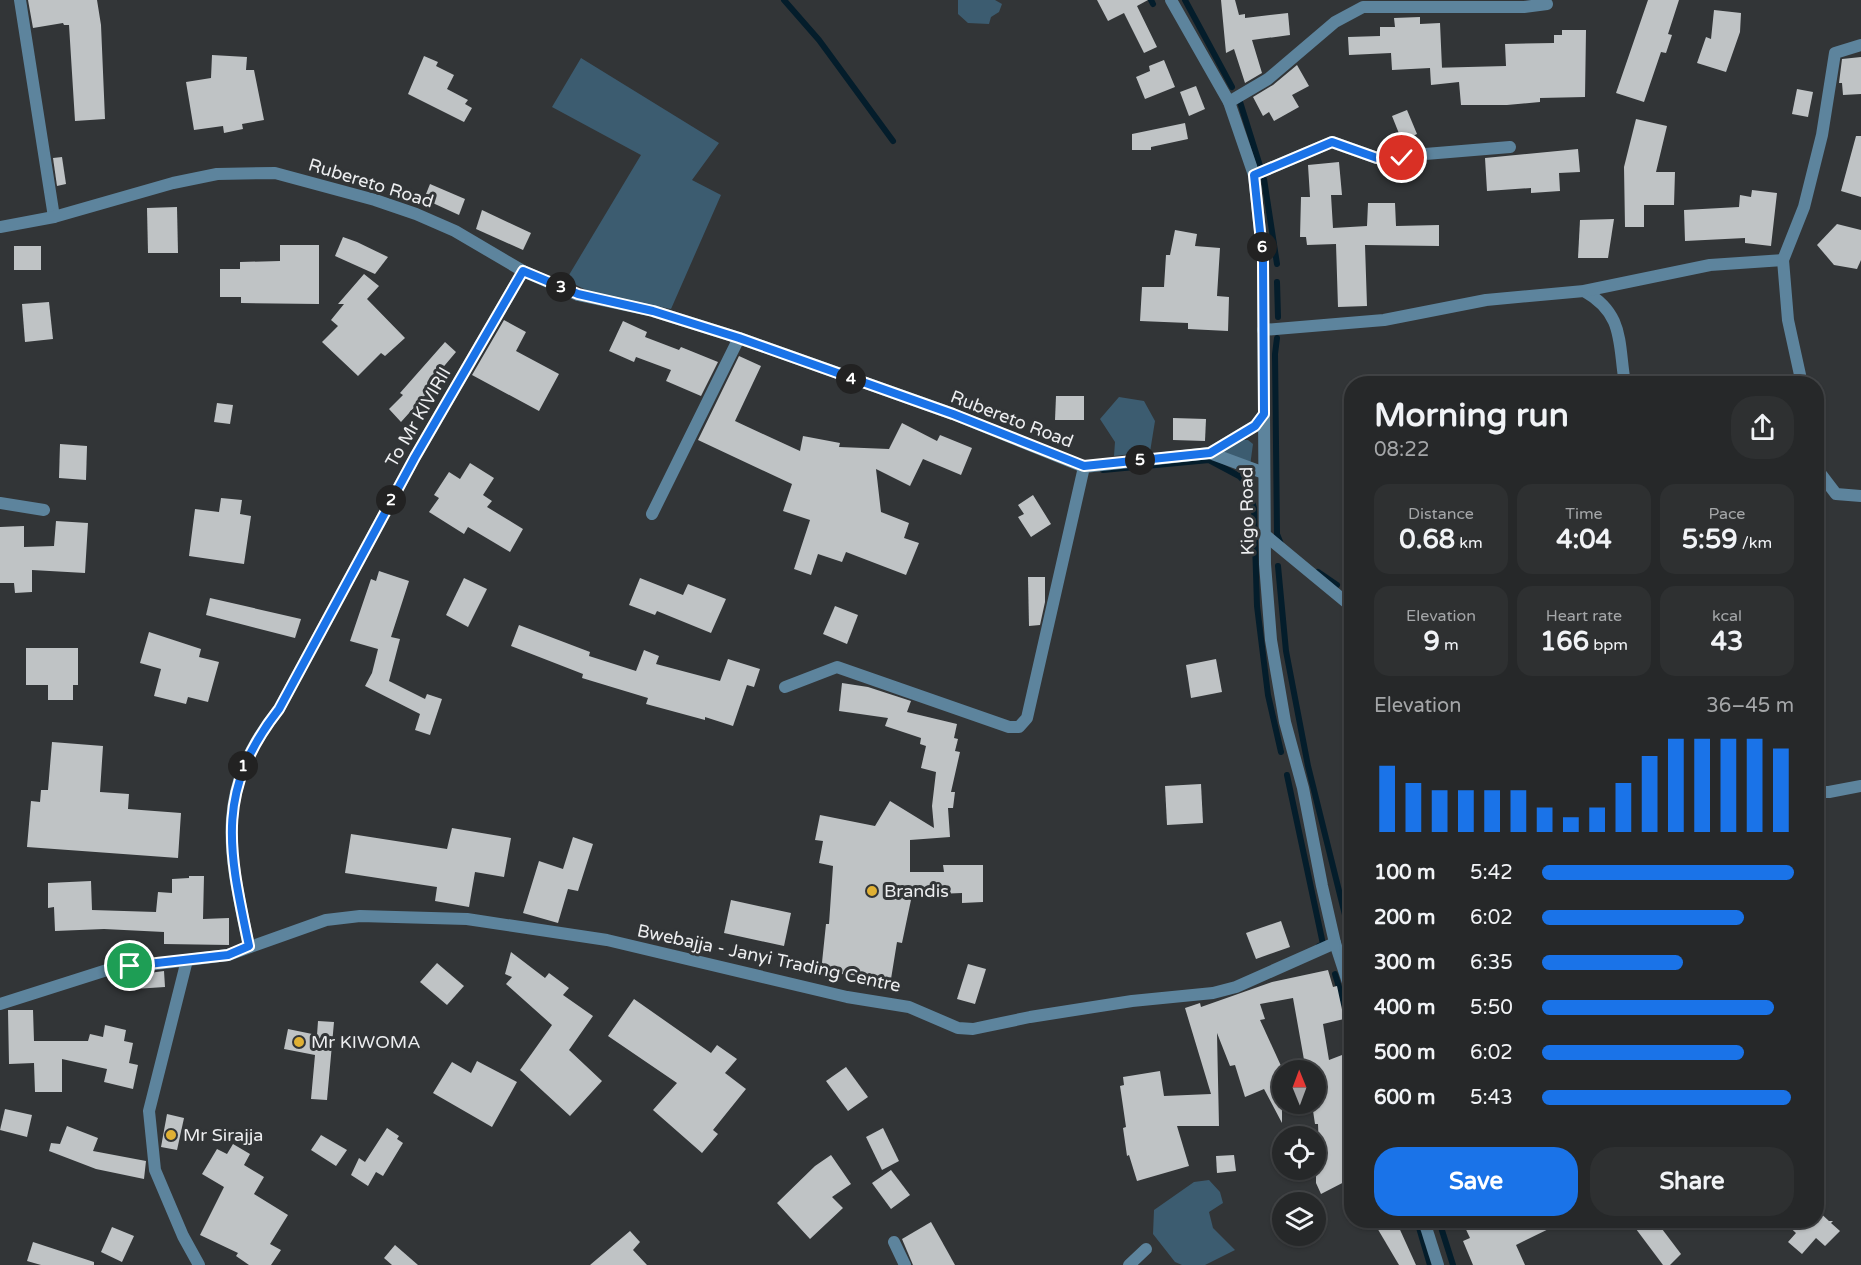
<!DOCTYPE html>
<meta charset="utf-8">
<style>
:root{--surface:#262829;--page:#2e3031;--text:#f1f3f6;--muted:#a4a6a8;--line:#424446;--accent:#1a73e8}
body{margin:0;font-family:"Varela Round",sans-serif;background:var(--page);color:var(--text);height:100vh;display:flex;flex-direction:column;font-size:22px;white-space:nowrap}
*{box-sizing:border-box;margin:0}
p{font-size:20px;color:var(--muted)}
.icon{flex:none;width:33px;height:33px;fill:none;stroke:currentColor;stroke-width:2;stroke-linecap:round;stroke-linejoin:round}
.map{position:relative;flex:1;overflow:hidden}
.side{position:absolute;left:1344px;top:376px;width:480px;height:852px;display:flex;flex-direction:column;background:var(--surface);border-radius:24px;box-shadow:0 2px 4px #0004,0 0 0 2px var(--line)}
.side>*{flex:none}
.needle{width:39px;rotate:359deg}
.buttons{position:absolute;left:1272px;top:1060px;display:grid;gap:12px}
.buttons a{display:grid;place-items:center;width:54px;height:54px;border-radius:50%;background:var(--surface);box-shadow:0 2px 4px #0004,0 0 0 2px var(--line);font-size:30px}
.pin{position:absolute;display:grid;place-items:center;width:51px;height:51px;color:#fff;margin:-26px;border:3px solid #fff;border-radius:50%;box-shadow:0 2px 6px #0007}
.km{position:absolute;width:30px;height:30px;margin:-15px;border-radius:50%;background:#222;color:#fff;font-size:16px;line-height:30px;text-align:center}
.round{display:grid;place-items:center;flex:none;width:63px;height:63px;border-radius:24px;background:var(--page)}
.headline{display:flex;align-items:center;justify-content:space-between;height:102px;padding:0 30px}
h1{font-size:33px;font-weight:800;line-height:45px}
.metrics{display:grid;grid-template-columns:repeat(3,1fr);gap:9px;height:102px;padding:6px 30px}
.metrics div{display:grid;align-content:center;border-radius:15px;background:var(--page);text-align:center}
.metrics b{font-size:26px;font-weight:800}
.metrics small{font-size:16px;font-weight:400}
.metrics p{font-size:16px}
.chart{height:168px;padding:12px 30px}
.chart p{display:flex;justify-content:space-between}
.chart svg{width:100%;height:108px;margin-top:6px;stroke:var(--accent);stroke-width:6}
.action{display:flex;gap:12px;margin-top:auto;padding:12px 30px}
.action a{flex:1;height:69px;border-radius:24px;background:var(--accent);color:#fff;font-size:24px;font-weight:800;line-height:69px;text-align:center}
.action a+a{background:var(--page);color:var(--text)}
ul{padding:0 30px;list-style:none;font-size:20px}
li{display:grid;grid-template-columns:96px 72px 1fr;align-items:center;height:45px}
li i{height:15px;border-radius:8px;background:var(--accent)}
.map>svg:first-child{display:block}
.green{fill:#3c5c70}
.lines{fill:none;stroke-linecap:round;stroke-linejoin:round}
.stream{stroke:#041d2b;stroke-width:6}
.building{fill:#bfc3c5}
.minor{stroke:#5d849d;stroke-width:12}
.tertiary{stroke:#5d849d;stroke-width:12}
.route-casing{stroke:#fff;stroke-width:12}
.route{stroke:#1a73e8;stroke-width:8}
.poi-dot{fill:#dfb034;stroke:#323537;stroke-width:2}
.labels{text-anchor:middle;stroke-width:6;stroke-linejoin:round;paint-order:stroke}
.street-label{font-size:18px;fill:#edeef0;stroke:#323537}
.poi-label{font-size:18px;fill:#edeef0;stroke:#323537;text-anchor:start}
</style>
<div class="map">
<svg width="1861" height="1265" viewBox="0 0 1861 1265">
<rect width="100%" height="100%" fill="#323537"/>
<g class="green">
<polygon points="958,0 995,0 1002,4 999,12 991,17 989,24 968,23 958,14"/>
<polygon points="581,58 719,143 692,180 721,195 671,309 592,293 566,280 641,155 552,107"/>
<polygon points="1119,397 1144,401 1155,421 1150,452 1114,456 1115,442 1100,419"/>
<polygon points="1242,440 1248,440 1253,444 1250,466 1219,452"/>
<polygon points="1209,1180 1220,1192 1223,1203 1209,1212 1213,1228 1235,1250 1205,1265 1182,1265 1175,1262 1153,1234 1154,1210 1194,1182"/>
</g>
<g class="lines">
<g class="stream">
<polyline points="784,0 819,40 893,141"/>
<polyline points="1151,0 1153,4"/>
<polyline points="1185,0 1232,87"/>
<polyline points="1240,102 1260,166"/>
<polyline points="1264,179 1277,264"/>
<polyline points="1277,282 1278,317"/>
<polyline points="1277,338 1275,354 1277,534 1281,544"/>
<polyline points="1103,470 1209,460 1239,476 1247,484 1254,508 1257,606 1268,695 1281,752"/>
<polyline points="1278,566 1286,651 1308,766 1351,939 1352,965"/>
<polyline points="1318,572 1337,585"/>
<polyline points="1287,775 1323,944 1319,946"/>
<polyline points="1335,974 1352,1030"/>
<polyline points="1417,1221 1430,1265"/>
<polyline points="1439,1221 1453,1265"/>
</g>
</g>
<g class="building">
<polygon points="28,0 97,0 101,25 105,119 75,121 69,25 64,25 63,23 33,28"/>
<polygon points="1097,0 1148,0 1137,6 1157,47 1144,53 1124,13 1108,21"/>
<polygon points="1221,0 1235,0 1239,15 1245,14 1245,18 1288,13 1290,35 1252,40 1262,73 1245,83 1234,49 1226,53"/>
<polygon points="1648,0 1679,0 1668,34 1672,35 1666,53 1661,52 1644,102 1616,93"/>
<polygon points="1714,10 1741,13 1740,32 1726,72 1697,63 1706,37 1711,39"/>
<polygon points="1420,17 1420,24 1440,23 1442,68 1430,68 1506,66 1505,44 1554,43 1554,35 1562,35 1562,30 1586,30 1585,97 1540,98 1540,102 1507,105 1461,105 1459,82 1431,85 1430,68 1392,70 1391,53 1349,55 1348,37 1380,36 1380,27 1395,27 1394,18"/>
<polygon points="212,55 247,57 246,70 254,70 264,120 242,124 243,129 224,133 223,126 194,130 186,82 211,78"/>
<polygon points="424,56 438,62 436,66 454,75 447,89 468,100 465,104 472,108 464,122 408,94"/>
<polygon points="1861,57 1861,94 1843,95 1842,83 1839,83 1842,59"/>
<polygon points="1164,60 1175,87 1145,99 1136,77 1150,71 1149,66"/>
<polygon points="1297,65 1309,86 1292,95 1299,107 1274,121 1269,112 1263,116 1253,97 1273,85"/>
<polygon points="1196,86 1205,109 1189,116 1180,92"/>
<polygon points="1797,89 1813,92 1808,117 1792,114"/>
<polygon points="1407,110 1417,134 1402,141 1392,116"/>
<polygon points="1636,119 1667,126 1656,172 1675,172 1674,205 1644,205 1644,227 1625,227 1624,167"/>
<polygon points="1185,123 1188,139 1151,147 1151,150 1132,150 1132,134"/>
<polygon points="1856,136 1861,136 1861,197 1841,191"/>
<polygon points="1578,149 1580,172 1559,173 1560,191 1531,193 1531,188 1487,191 1485,158"/>
<polygon points="62,157 66,184 57,186 53,158"/>
<polygon points="1339,162 1342,195 1331,195 1333,228 1367,226 1368,203 1395,203 1396,226 1439,225 1439,246 1365,245 1367,306 1338,307 1336,244 1307,245 1306,237 1300,237 1301,197 1310,197 1308,165"/>
<polygon points="430,184 465,199 459,215 424,199"/>
<polygon points="1752,190 1777,193 1771,246 1745,243 1745,238 1685,241 1684,210 1739,207 1740,195 1751,197"/>
<polygon points="177,207 178,253 148,253 147,208"/>
<polygon points="482,210 531,233 523,250 476,229"/>
<polygon points="1614,219 1608,258 1578,258 1580,220"/>
<polygon points="1837,224 1861,230 1861,260 1857,269 1834,265 1817,245"/>
<polygon points="1175,230 1197,234 1195,246 1220,248 1217,296 1229,297 1228,331 1188,329 1188,323 1140,321 1142,287 1164,287 1166,255 1170,255"/>
<polygon points="343,237 357,242 388,257 375,274 335,256"/>
<polygon points="280,245 319,245 319,304 241,303 241,297 220,297 220,269 240,269 240,262 280,261"/>
<rect x="14" y="246" width="27" height="24"/>
<polygon points="364,274 379,286 367,299 405,338 385,356 381,353 358,376 322,342 338,326 331,320 344,304 338,304"/>
<polygon points="49,302 53,339 25,342 22,304"/>
<polygon points="504,320 526,332 516,351 559,374 539,411 472,375"/>
<polygon points="623,321 647,332 645,337 679,350 681,347 718,362 701,396 666,381 671,370 636,357 634,362 609,351"/>
<polygon points="445,342 456,352 424,390 427,393 401,422 389,409 403,395 400,393"/>
<polygon points="739,356 761,366 735,421 800,451 803,436 840,443 839,447 889,449 902,423 937,441 940,435 972,448 961,475 923,459 910,486 876,469 881,512 909,523 904,538 919,543 906,575 846,552 842,562 818,554 811,575 794,569 810,520 783,511 792,484 698,440"/>
<polygon points="1056,396 1084,396 1084,420 1055,420"/>
<polygon points="217,403 233,405 230,424 214,422"/>
<polygon points="1173,418 1206,419 1205,441 1173,440"/>
<polygon points="60,444 87,446 86,480 59,478"/>
<polygon points="470,463 494,478 483,495 492,501 487,507 523,529 510,552 468,527 464,534 429,512 439,498 434,495 449,472 460,479"/>
<polygon points="1033,495 1051,524 1031,537 1018,517 1024,514 1018,505"/>
<polygon points="221,498 242,500 240,514 251,516 244,564 189,556 195,509 219,512"/>
<polygon points="56,521 88,523 85,573 32,570 32,592 15,593 14,583 0,583 0,527 24,526 24,547 54,546"/>
<polygon points="379,571 409,581 391,637 400,639 389,681 425,699 427,694 442,699 430,735 415,730 420,714 365,686 372,673 378,649 350,641 371,579 376,581"/>
<polygon points="1028,577 1045,577 1045,602 1040,625 1029,626"/>
<polygon points="464,578 487,589 468,627 446,615"/>
<polygon points="640,578 683,595 688,584 726,599 711,633 657,611 655,615 629,605"/>
<polygon points="210,598 301,619 295,638 206,615"/>
<polygon points="835,606 858,615 847,644 823,634"/>
<polygon points="519,625 590,652 589,656 636,671 644,650 659,656 656,664 720,681 728,659 760,669 754,687 747,685 733,726 705,717 705,720 646,704 648,698 582,678 583,674 511,646"/>
<polygon points="149,632 201,649 199,657 219,662 208,702 188,697 186,704 154,696 161,669 140,663"/>
<polygon points="26,648 78,648 78,685 73,685 73,700 48,700 48,685 26,685"/>
<polygon points="1216,659 1222,692 1191,698 1186,665"/>
<polygon points="842,683 868,687 911,701 907,712 957,724 954,738 958,739 955,751 960,752 951,792 955,792 953,808 948,808 950,837 910,840 910,872 944,872 943,865 983,865 983,902 962,903 962,893 912,895 902,943 897,942 891,979 821,972 826,924 829,924 833,866 819,863 823,841 815,840 820,815 875,826 890,801 934,828 932,806 936,772 921,768 926,746 920,744 921,738 885,726 888,718 839,711"/>
<polygon points="52,742 103,746 100,792 129,794 128,809 181,813 178,858 27,847 31,801 40,802 41,790 48,790"/>
<polygon points="1201,784 1203,823 1167,825 1165,786"/>
<polygon points="452,828 511,838 504,877 475,872 469,907 435,901 437,887 345,873 351,834 447,849"/>
<polygon points="573,837 593,844 578,891 568,889 558,923 523,913 539,861 563,869"/>
<polygon points="189,876 204,876 203,919 229,918 229,945 164,944 164,932 104,929 55,931 54,907 48,908 48,883 91,881 92,910 156,912 158,892 172,893 172,879 189,878"/>
<polygon points="731,900 791,913 784,946 724,933"/>
<polygon points="1281,921 1290,947 1256,959 1246,933"/>
<polygon points="511,952 545,978 549,973 569,988 563,995 593,1016 569,1050 602,1081 570,1116 520,1070 552,1025 506,984 512,977 505,974"/>
<polygon points="437,963 464,986 447,1005 420,982"/>
<polygon points="968,964 986,969 975,1004 957,999"/>
<polygon points="1328,970 1333,987 1337,986 1344,1019 1323,1024 1329,1060 1342,1055 1352,1075 1352,1178 1321,1194 1316,1183 1316,1149 1319,1149 1318,1124 1315,1124 1312,1104 1316,1104 1316,1071 1306,1071 1293,998 1260,1004 1265,1019 1260,1020 1282,1068 1282,1123 1264,1089 1245,1097 1235,1065 1230,1066 1217,1033 1219,1126 1177,1126 1189,1166 1137,1181 1129,1155 1127,1156 1123,1128 1126,1127 1120,1086 1124,1085 1123,1077 1160,1071 1164,1096 1211,1094 1185,1008 1200,1003 1201,1007 1272,982"/>
<polygon points="164,971 165,987 134,989 134,975"/>
<polygon points="634,999 711,1053 717,1045 737,1059 725,1073 746,1089 713,1130 718,1134 702,1153 653,1110 677,1083 608,1036"/>
<polygon points="8,1010 33,1010 34,1041 88,1041 90,1034 103,1037 105,1025 126,1030 124,1041 133,1043 129,1063 138,1065 133,1089 104,1082 107,1069 62,1059 62,1092 35,1092 34,1063 9,1064"/>
<polygon points="318,1021 334,1022 327,1100 311,1099 315,1055 284,1049 288,1029 317,1035"/>
<polygon points="477,1061 517,1082 492,1127 433,1093 452,1062 471,1073"/>
<polygon points="846,1067 868,1097 848,1111 826,1081"/>
<polygon points="5,1109 32,1115 27,1137 0,1130"/>
<polygon points="167,1114 184,1118 177,1150 161,1147"/>
<polygon points="67,1126 98,1138 93,1151 146,1161 144,1179 96,1169 49,1151 51,1143 60,1144"/>
<polygon points="387,1128 399,1136 397,1139 403,1143 383,1176 376,1172 368,1186 351,1175 359,1158 365,1162"/>
<polygon points="883,1128 899,1161 882,1170 866,1137"/>
<polygon points="321,1135 347,1150 336,1166 311,1150"/>
<polygon points="233,1144 250,1154 244,1165 264,1177 254,1194 288,1215 270,1244 281,1250 271,1265 249,1265 236,1256 238,1253 200,1235 224,1187 202,1174 217,1149 227,1154"/>
<polygon points="831,1155 851,1184 832,1197 843,1208 810,1239 777,1203 815,1166"/>
<polygon points="1234,1155 1236,1171 1217,1173 1216,1156"/>
<polygon points="891,1170 910,1195 891,1209 872,1183"/>
<polygon points="1816,1209 1829,1221 1833,1221 1831,1223 1840,1231 1825,1246 1816,1238 1802,1254 1788,1242 1796,1233 1783,1221 1816,1221"/>
<polygon points="1373,1221 1396,1221 1416,1265 1399,1265"/>
<polygon points="1462,1221 1565,1221 1516,1245 1525,1265 1473,1265 1463,1241 1470,1238"/>
<polygon points="1630,1221 1656,1221 1681,1254 1670,1265 1663,1265"/>
<polygon points="931,1222 955,1265 913,1265 902,1239"/>
<polygon points="112,1227 134,1236 122,1262 101,1252"/>
<polygon points="630,1231 640,1242 633,1250 647,1265 590,1265"/>
<polygon points="33,1242 94,1262 94,1265 41,1265 27,1261"/>
<polygon points="395,1245 418,1265 392,1265 384,1258"/>
</g>
<g class="lines">
<g class="minor">
<polyline points="20,0 54,217"/>
<polyline points="1229,102 1268,79 1335,22 1363,7 1524,7 1547,4"/>
<polyline points="1254,175 1332,142 1377,158 1510,147"/>
<polyline points="0,227 54,217 173,183 217,174 275,173 375,200 416,214 455,231 523,271 578,295 653,311 739,338 953,414 1084,467 1210,453 1264,473"/>
<path d="M1584 291C1625 314 1618 343 1625 384"/>
<polyline points="1263,330 1384,320 1486,300 1584,291 1710,265 1783,260"/>
<polyline points="1802,384 1788,320 1783,260 1804,207 1822,135 1835,53 1861,45"/>
<polyline points="1210,453 1255,426 1264,414"/>
<polyline points="1816,456 1820,473 1836,494 1861,496"/>
<polyline points="0,503 44,510"/>
<polyline points="652,514 739,338"/>
<polyline points="1265,535 1352,607"/>
<polyline points="785,687 837,667 1009,727 1019,727 1027,718 1084,467"/>
<polyline points="1816,792 1829,792 1861,786"/>
<path d="M249 947C229 851 213 792 279 709L415 457 523 271"/>
<polyline points="187,960 149,1111 155,1170 183,1236 199,1265"/>
<polyline points="0,1004 107,970 228,955 326,920 360,916 467,919 607,940 847,997 909,1007 958,1028 973,1029 1030,1017 1132,1001 1213,993 1236,987 1335,943"/>
<polyline points="894,1242 905,1265"/>
<polyline points="1129,1265 1146,1249"/>
</g>
<g class="tertiary">
<polyline points="1171,0 1229,102 1254,175 1263,260 1265,564 1271,640 1285,722 1303,788 1322,886 1335,943 1352,995"/>
<polyline points="1424,1221 1438,1265"/>
</g>
</g>
<g class="lines">
<defs>
<path id="route" d="M130 966 228 955 249 946C229 851 214 792 279 709L415 457 523 271 578 294 653 311 739 338 953 414 1084 466 1210 453 1255 426 1264 414 1263 260 1254 175 1332 142 1377 158H1402"/>
</defs>
<use href="#route" class="route-casing"/>
<use href="#route" class="route"/>
</g>
<g class="poi-dot">
<circle cx="872" cy="891" r="6"/>
<circle cx="299" cy="1042" r="6"/>
<circle cx="171" cy="1135" r="6"/>
</g>
<g class="labels">
<g class="street-label">
<text transform="translate(371 183) rotate(17)" y="6">Rubereto Road</text>
<text transform="translate(418 417) rotate(-60)" y="6">To Mr KIVIRII</text>
<text transform="translate(1012 419) rotate(21)" y="6">Rubereto Road</text>
<text transform="translate(1247 511) rotate(-91)" y="6">Kigo Road</text>
<text transform="translate(769 958) rotate(12)" y="6">Bwebajja - Janyi Trading Centre</text>
</g>
<g class="poi-label">
<text x="884" y="897">Brandis</text>
<text x="311" y="1048">Mr KIWOMA</text>
<text x="183" y="1141">Mr Sirajja</text>
</g>
</g>
</svg>
<div class="buttons">
<a><svg class="needle" viewBox="-14 -14 28 28"><path d="M0-13l5 13h-10z" fill="#e53935"/><path d="M0 13l5-13h-10z" fill="#a4a6a8"/></svg></a>
<a><svg class="icon" aria-label="locate" viewBox="0 0 24 24"><circle cx="12" cy="12" r="6"/><path d="M12 2v4M12 18v4M2 12h4M18 12h4"/></svg></a>
<a><svg class="icon" aria-label="layers" viewBox="0 0 24 24"><path d="M12 4l9 5-9 5-9-5zM3 14l9 5 9-5"/></svg></a>
</div>
<div class="pin" style="left:130px;top:966px;background:#1e9e55"><svg class="icon" aria-label="arrive" viewBox="0 0 24 24"><path d="M6 21V4h12l-3 4 3 4H6"/></svg></div>
<div class="pin" style="left:1402px;top:158px;background:#d93025"><svg class="icon" aria-label="check" viewBox="0 0 24 24"><path d="M5 12l5 5 9-10"/></svg></div>
<b class="km" style="left:243px;top:766px">1</b>
<b class="km" style="left:391px;top:500px">2</b>
<b class="km" style="left:561px;top:287px">3</b>
<b class="km" style="left:851px;top:379px">4</b>
<b class="km" style="left:1140px;top:460px">5</b>
<b class="km" style="left:1262px;top:247px">6</b>
<section class="side">
<div class="headline"><div><h1>Morning run</h1><p>08:22</p></div><a class="round"><svg class="icon" aria-label="share" viewBox="0 0 24 24"><path d="M12 15V3M7 8l5-5 5 5M5 13v7h14v-7"/></svg></a></div>
<div class="metrics">
<div><p>Distance</p><b>0.68<small> km</small></b></div>
<div><p>Time</p><b>4:04</b></div>
<div><p>Pace</p><b>5:59<small> /km</small></b></div>
</div>
<div class="metrics">
<div><p>Elevation</p><b>9<small> m</small></b></div>
<div><p>Heart rate</p><b>166<small> bpm</small></b></div>
<div><p>kcal</p><b>43</b></div>
</div>
<div class="chart"><p><span>Elevation</span>36–45 m</p>
<svg viewBox="0 0 160 44" preserveAspectRatio="none"><path d="M5 44V17M15 44V24M25 44V27M35 44V27M45 44V27M55 44V27M65 44V34M75 44V38M85 44V34M95 44V24M105 44V13M115 44V6M125 44V6M135 44V6M145 44V6M155 44V10"/></svg>
</div>
<ul>
<li><b>100 m</b>5:42<i style="width:100%"></i></li>
<li><b>200 m</b>6:02<i style="width:80%"></i></li>
<li><b>300 m</b>6:35<i style="width:56%"></i></li>
<li><b>400 m</b>5:50<i style="width:92%"></i></li>
<li><b>500 m</b>6:02<i style="width:80%"></i></li>
<li><b>600 m</b>5:43<i style="width:99%"></i></li>
</ul>
<div class="action"><a>Save</a><a>Share</a></div>
</section>
</div>
